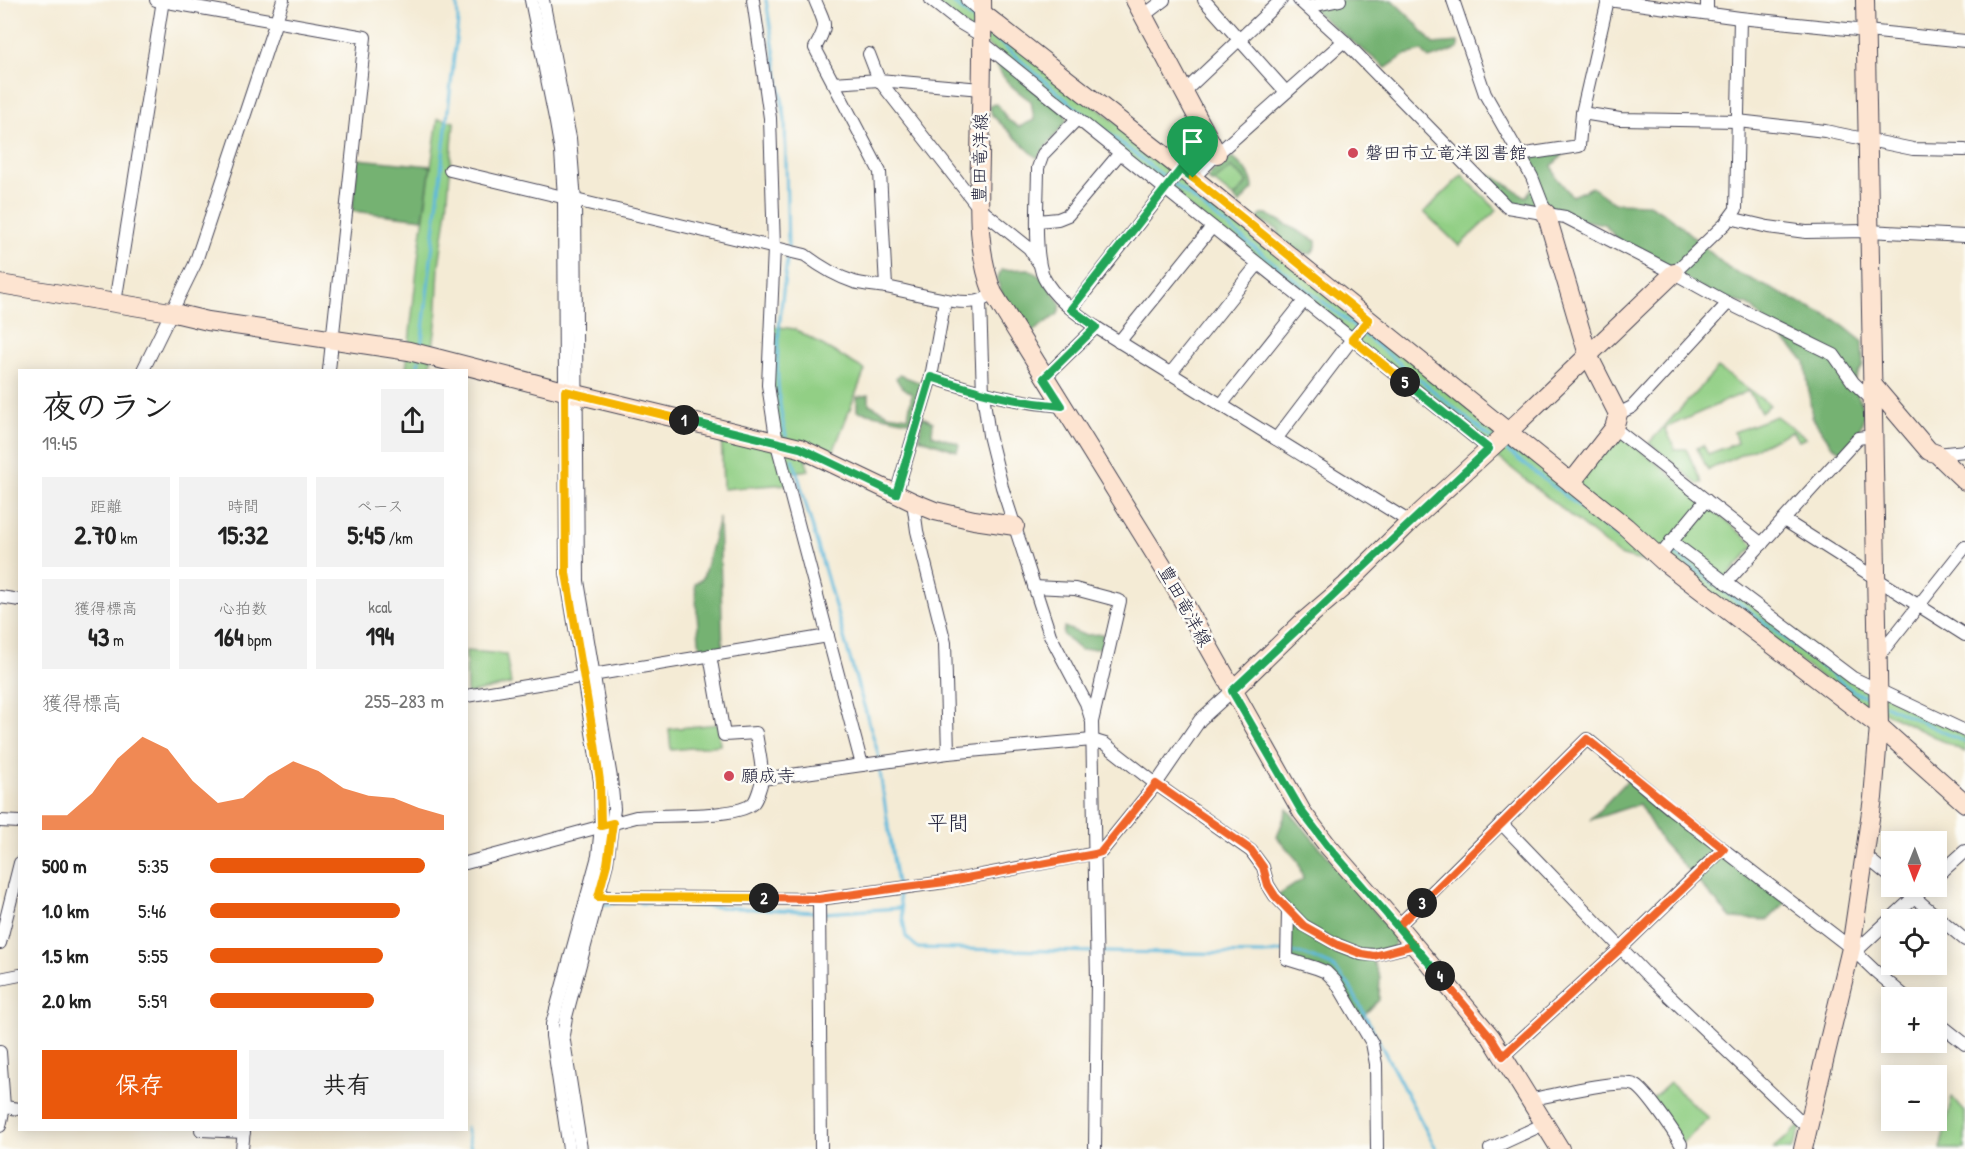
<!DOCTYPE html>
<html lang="ja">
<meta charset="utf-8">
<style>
:root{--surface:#fff;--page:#f2f2f2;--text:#222;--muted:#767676;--accent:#ea580c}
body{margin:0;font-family:"Patrick Hand","Klee One",sans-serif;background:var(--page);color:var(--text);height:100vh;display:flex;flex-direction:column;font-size:22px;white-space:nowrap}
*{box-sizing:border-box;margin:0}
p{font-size:20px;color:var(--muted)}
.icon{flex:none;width:33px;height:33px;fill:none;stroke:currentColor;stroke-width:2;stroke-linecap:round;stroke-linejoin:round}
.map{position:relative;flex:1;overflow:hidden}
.side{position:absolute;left:18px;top:369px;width:450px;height:762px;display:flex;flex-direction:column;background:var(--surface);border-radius:0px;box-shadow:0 3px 15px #0003}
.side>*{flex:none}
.needle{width:39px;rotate:181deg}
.tools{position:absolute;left:1881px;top:831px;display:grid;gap:12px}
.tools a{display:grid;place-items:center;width:66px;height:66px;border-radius:0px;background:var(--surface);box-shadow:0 3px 15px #0003;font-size:30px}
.pin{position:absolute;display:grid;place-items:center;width:51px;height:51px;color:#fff;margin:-62px -26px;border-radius:50% 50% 50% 0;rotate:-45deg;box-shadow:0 0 6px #0007}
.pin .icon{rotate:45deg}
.km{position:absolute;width:30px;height:30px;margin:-15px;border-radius:50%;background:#222;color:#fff;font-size:16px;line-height:30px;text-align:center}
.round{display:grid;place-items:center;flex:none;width:63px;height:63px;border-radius:0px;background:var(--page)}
.overview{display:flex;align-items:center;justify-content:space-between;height:102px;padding:0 24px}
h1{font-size:33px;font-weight:700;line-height:45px}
.metrics{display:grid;grid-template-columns:repeat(3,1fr);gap:9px;height:102px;padding:6px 24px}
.metrics div{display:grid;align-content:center;border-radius:0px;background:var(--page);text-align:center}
.metrics b{font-size:26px;font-weight:700}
.metrics small{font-size:16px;font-weight:400}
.metrics p{font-size:16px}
.chart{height:168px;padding:12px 24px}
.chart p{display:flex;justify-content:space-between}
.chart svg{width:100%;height:108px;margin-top:6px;fill:var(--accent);opacity:.7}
.primary-button{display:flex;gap:12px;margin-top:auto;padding:12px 24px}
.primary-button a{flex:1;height:69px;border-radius:0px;background:var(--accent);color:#fff;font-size:24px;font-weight:700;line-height:69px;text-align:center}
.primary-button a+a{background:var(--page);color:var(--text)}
ul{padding:0 24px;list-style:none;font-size:20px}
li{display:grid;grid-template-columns:96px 72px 1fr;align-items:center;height:45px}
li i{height:15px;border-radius:8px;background:var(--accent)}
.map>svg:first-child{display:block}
.green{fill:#92cf85;stroke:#5a7860;stroke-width:1.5}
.forest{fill:#75b272;stroke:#4c6a56;stroke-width:1.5}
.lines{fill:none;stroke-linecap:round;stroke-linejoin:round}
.stream{stroke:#5eb9dc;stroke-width:3}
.street-casing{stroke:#424052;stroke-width:14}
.secondary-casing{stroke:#424052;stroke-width:20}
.street{stroke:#fff;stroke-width:12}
.secondary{stroke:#fde4d1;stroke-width:18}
.split-1-casing{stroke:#fff;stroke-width:12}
.split-2-casing{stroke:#fff;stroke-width:12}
.split-3-casing{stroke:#fff;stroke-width:12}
.split-4-casing{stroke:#fff;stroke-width:12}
.split-5-casing{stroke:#fff;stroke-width:12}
.split-6-casing{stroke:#fff;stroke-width:12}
.split-1{stroke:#22a559;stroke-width:8}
.split-2{stroke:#f5b400;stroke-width:8}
.split-3{stroke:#f0652b;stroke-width:8}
.split-4{stroke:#f0652b;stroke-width:8}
.split-5{stroke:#22a559;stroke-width:8}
.split-6{stroke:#f5b400;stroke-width:8}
.poi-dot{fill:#d1495b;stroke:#fdfcf7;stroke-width:2}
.labels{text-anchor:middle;stroke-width:5;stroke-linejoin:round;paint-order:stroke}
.poi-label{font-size:18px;fill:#22223b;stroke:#fdfcf7;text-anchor:start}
.street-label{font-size:18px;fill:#22223b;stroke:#fdfcf7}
.quarter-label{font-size:21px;fill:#22223b;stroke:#fdfcf7}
</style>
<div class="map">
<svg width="1965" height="1149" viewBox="0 0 1965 1149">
<rect width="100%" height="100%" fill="#fdfcf7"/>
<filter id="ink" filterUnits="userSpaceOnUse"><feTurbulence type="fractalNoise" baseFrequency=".0167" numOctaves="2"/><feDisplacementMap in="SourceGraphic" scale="12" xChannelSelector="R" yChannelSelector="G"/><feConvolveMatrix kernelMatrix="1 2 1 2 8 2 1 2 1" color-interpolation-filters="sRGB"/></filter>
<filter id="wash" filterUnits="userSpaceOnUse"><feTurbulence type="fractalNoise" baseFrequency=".008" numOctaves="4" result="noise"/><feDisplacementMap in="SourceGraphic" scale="24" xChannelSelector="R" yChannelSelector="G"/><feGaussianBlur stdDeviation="1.35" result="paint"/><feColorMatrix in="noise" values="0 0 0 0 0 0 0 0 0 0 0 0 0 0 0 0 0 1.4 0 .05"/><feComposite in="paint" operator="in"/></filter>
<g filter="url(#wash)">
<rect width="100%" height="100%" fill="#f4ebd5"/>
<g class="green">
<polygon points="932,0 961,0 1571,483 1614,428 1755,545 1726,578 1853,678 1965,731 1965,752 1878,709 1857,703 1675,570 1619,555"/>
<polygon points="438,118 454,122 447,209 439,266 436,325 430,370 406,370 419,251"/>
<polygon points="1231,168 1243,177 1247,183 1234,198 1213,181"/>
<polygon points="1462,175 1497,210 1459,246 1424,212"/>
<polygon points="771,326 795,329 865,370 830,460 805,459 809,470 785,473 788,484 723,489 721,429 777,444 768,385"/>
<polygon points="1718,368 1770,405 1761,412 1748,391 1665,428 1675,449 1686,449 1702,483 1698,484 1649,443"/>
<polygon points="1776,416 1806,438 1799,441 1792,431 1708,470 1697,448 1703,445 1708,454 1737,443 1734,432"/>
<polygon points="466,651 506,654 511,684 467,694"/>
<polygon points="718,724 720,745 671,750 669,729"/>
<polygon points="1670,1083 1709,1119 1681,1144 1650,1101"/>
<polygon points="1952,1097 1965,1112 1965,1149 1940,1149"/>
<polygon points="1801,1125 1801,1128 1792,1149 1773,1149"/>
</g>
<g class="forest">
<polygon points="1300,0 1392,0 1414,21 1433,44 1458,42 1458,49 1429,59 1422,51 1405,55 1386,68"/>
<path d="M995 61 1027 79 1064 108 1067 121 1037 158 992 115 989 105 997 104 1008 120 1019 127 1034 120 1031 101C1014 89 1002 80 995 61Z"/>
<polygon points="1564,153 1552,166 1556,177 1572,196 1592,187 1614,203 1649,204 1672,218 1728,268 1836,320 1862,341 1863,366 1853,382 1865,414 1857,436 1842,452 1832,446 1812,417 1805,361 1749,305 1716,296 1624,247 1604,224 1513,208 1485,175 1490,174 1526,197 1536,181 1523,156"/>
<path d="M1232 157C1242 166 1253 174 1253 189L1239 204 1234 198 1247 183 1243 177 1231 168 1212 183 1208 179 1211 173Z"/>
<polygon points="358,159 431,166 423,219 352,211"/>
<path d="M1267 214 1316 241V247L1311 254C1298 252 1285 247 1276 239L1279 230 1257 220 1261 215Z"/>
<polygon points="1029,269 1045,280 1061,305 1058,314 1032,332 1015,331 997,280 1001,270"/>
<polygon points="900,375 921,383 922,393 912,422 857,411 857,397 869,395 869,404 888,414 908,417 912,394 900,385 896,378"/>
<polygon points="922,417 933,422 932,435 957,443 959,445 957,451 919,438"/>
<polygon points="719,518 723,653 703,656 699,641 695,584 703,578"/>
<polygon points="1064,627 1084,635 1103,634 1102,648 1080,650 1063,635"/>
<polygon points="1630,778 1788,900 1768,920 1731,918 1662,842 1639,804 1590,820"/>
<polygon points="1287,809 1378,915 1396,939 1392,951 1370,955 1380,977 1379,1000 1360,1019 1328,974 1291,960 1288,910 1276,897 1303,879 1298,861 1277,837"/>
</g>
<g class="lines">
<g class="stream">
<polyline points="766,0 785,119 788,247"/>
<polyline points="950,0 975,21"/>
<polyline points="989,33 1071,104 1167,179"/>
<polyline points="1173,183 1356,328"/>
<polyline points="1361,332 1491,438"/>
<polyline points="421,348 458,22 457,0"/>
<polyline points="417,370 419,360"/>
<path d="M786 436C770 375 780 314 788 253"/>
<polyline points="1501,446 1637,551 1641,551"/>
<polyline points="793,459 853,669 878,753 879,760"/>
<polyline points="1669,551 1672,551 1853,691 1871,699"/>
<polyline points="1885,705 1965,742"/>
<polyline points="879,766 897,884"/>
<polyline points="898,891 906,937 918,948 1094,952"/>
<polyline points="640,903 817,912"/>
<polyline points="599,905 616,903"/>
<polyline points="823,913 900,908"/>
<polyline points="1101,952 1264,954 1283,951"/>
<polyline points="1289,952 1306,955 1332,966 1349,985 1436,1149"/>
<polyline points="466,1127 471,1149"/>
</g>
</g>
</g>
<g filter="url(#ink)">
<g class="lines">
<defs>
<g id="street">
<polyline points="156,0 365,37 329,370"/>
<polyline points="531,0 556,123 561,152 564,197 566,573 600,781 601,826 598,856 552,1024 552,1036 569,1149"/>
<polyline points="543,0 570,138 575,201 578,581 611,778 614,809 607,863 566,1017 563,1035 581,1149"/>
<polyline points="753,0 770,118 774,248 768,385 777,444 862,765"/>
<path d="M815 0C825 25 829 23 815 48L880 172 886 287"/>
<polyline points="931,0 960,23 982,36"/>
<polyline points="967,0 982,13"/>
<polyline points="1204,0 1286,92"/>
<polyline points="1299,0 1344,41 1507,207 1565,217 1674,273 1728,303 1834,355 1853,382 1872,400"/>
<polyline points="1453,0 1485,94 1532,177 1546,213"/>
<polyline points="1608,0 1740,18 1965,41"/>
<polyline points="1307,7 1340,0"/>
<polyline points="1707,13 1707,0"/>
<polyline points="1143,16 1164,0"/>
<polyline points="982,42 1489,449"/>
<polyline points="869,54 879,80 979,208 1029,248 1038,262"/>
<polyline points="833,83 879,80 981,89"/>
<polyline points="1184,92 1281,0"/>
<polyline points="1582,113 1620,119 1738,121 1825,131 1913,149 1965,150"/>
<path d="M1077 119 1043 154 1038 168C1038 195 1033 256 1044 278 1054 298 1076 313 1094 326L1410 522"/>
<polyline points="1519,155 1579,146 1582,113 1608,0"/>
<path d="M450 170 805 255C821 267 835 276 854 282 864 285 876 285 886 287 909 291 968 310 986 298"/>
<polyline points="1193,178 1217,154 1344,41"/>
<polyline points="1730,218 1768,227 1806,232 1868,231 1965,236"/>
<polyline points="1038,221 1058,219 1068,215 1120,153"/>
<polyline points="1674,273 1725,224 1736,209 1740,18"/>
<polyline points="980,302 983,394 989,435 1002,487 1050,635 1086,703 1092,722 1097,981 1095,1149"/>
<polyline points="115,303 163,0"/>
<polyline points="1072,309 1181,169"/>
<polyline points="1119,342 1212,227"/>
<polyline points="143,370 195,264 283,0"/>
<polyline points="1170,374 1258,264"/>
<path d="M931 377C977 392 1014 402 1062 406"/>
<polyline points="1044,378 1096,327"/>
<polyline points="1221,405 1304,301"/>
<polyline points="1618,414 1632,407 1728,303"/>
<polyline points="1614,428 1762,544"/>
<polyline points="1276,439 1352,339 1369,320"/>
<polyline points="1937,454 1965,451"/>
<polyline points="896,494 931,377 945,300"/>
<polyline points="913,502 917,531 945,643 948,753"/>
<polyline points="1784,520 1965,635"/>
<polyline points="1671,541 1853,678 1965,731"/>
<polyline points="1659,557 1706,500"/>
<polyline points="1726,583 1858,438 1873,436"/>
<polyline points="1034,587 1075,589 1120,601 1092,722"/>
<polyline points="0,597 20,600"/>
<polyline points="1877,658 1965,547"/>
<polyline points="466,696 828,636"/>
<polyline points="762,779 948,753 1092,740 1105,744 1156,784 1251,851 1263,867 1268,885 1275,896 1303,925 1338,945 1361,954 1374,955 1414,945"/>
<polyline points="0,821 20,822"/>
<polyline points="1501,823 1646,974 1809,1129"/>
<polyline points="1865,856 1892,878"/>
<path d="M466 863 636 817C659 814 741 819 754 802 757 798 761 785 762 780 763 766 758 748 756 733L724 735 710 655"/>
<polyline points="1936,877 1965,851"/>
<polyline points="1901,886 1965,940"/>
<polyline points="598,897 819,899 945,882 1101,852 1156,784 1200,720 1232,691"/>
<polyline points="819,899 821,1149"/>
<polyline points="1288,910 1287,959 1316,968 1326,972 1336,982 1372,1043 1376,1064 1377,1149"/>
<polyline points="1398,926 1587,739 1671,809 1851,948 1875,971 1907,998"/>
<polyline points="0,943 20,863"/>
<polyline points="1855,952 1926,886"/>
<polyline points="0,979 20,975"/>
<polyline points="1936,1021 1965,1044"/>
<polyline points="0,1052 4,1107 0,1126"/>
<polyline points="1503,1056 1621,948 1723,849"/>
<path d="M1529 1100C1549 1096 1618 1078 1635 1085 1645 1089 1674 1132 1681 1144"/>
<polyline points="4,1107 20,1109"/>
<polyline points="201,1130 244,1132"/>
<polyline points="242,1149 244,1130"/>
<polyline points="1490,1149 1544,1124"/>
</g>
<g id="secondary">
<path d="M982 0C983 52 981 105 980 157 979 203 976 250 993 293L1171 580 1302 812 1328 846 1398 926 1491 1037 1560 1149"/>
<polyline points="1135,0 1217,154"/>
<polyline points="982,13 1193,178 1626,527 1663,561 1879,726 1965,803"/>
<polyline points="1546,213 1588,355 1618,414 1614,428 1571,483"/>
<polyline points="0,284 170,312 208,321 409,351 576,394 800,448 913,502 935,511 974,520 1015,526"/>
<polyline points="1872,384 1929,451 1937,454 1965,481"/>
<polyline points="1232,691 1305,620 1346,585 1410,522 1508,432 1674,273"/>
<polyline points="1803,1149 1851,948 1873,798 1879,726 1865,0"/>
</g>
</defs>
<use href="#street" class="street-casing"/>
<use href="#secondary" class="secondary-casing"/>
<use href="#street" class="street"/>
<use href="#secondary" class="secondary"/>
</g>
</g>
<g class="lines" filter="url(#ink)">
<defs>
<path id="split-1" d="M684 420 800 448 896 494 931 377C977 392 1014 402 1062 406L1044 378 1096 327 1071 309 1181 169 1193 178"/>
<polyline id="split-2" points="684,420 565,391 566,573 595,744 600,781 601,826 613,823 607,864 598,897 764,898"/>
<polyline id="split-3" points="764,898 819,899 898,888 945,882 1095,854 1101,852 1156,784 1251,850 1263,867 1268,885 1275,896 1304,926 1338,945 1362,954 1374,956 1414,945 1398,926 1422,903"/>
<polyline id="split-4" points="1422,903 1587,739 1724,849 1621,948 1503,1056 1491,1037 1440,976"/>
<polyline id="split-5" points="1405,382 1489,449 1232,691 1302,812 1328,846 1440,976"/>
<polyline id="split-6" points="1193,178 1369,320 1352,339 1405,382"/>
</defs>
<use href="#split-1" class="split-1-casing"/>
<use href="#split-2" class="split-2-casing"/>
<use href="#split-3" class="split-3-casing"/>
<use href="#split-4" class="split-4-casing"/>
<use href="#split-5" class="split-5-casing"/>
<use href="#split-6" class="split-6-casing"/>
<use href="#split-1" class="split-1"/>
<use href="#split-2" class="split-2"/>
<use href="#split-3" class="split-3"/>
<use href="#split-4" class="split-4"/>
<use href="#split-5" class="split-5"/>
<use href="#split-6" class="split-6"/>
</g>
<g class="poi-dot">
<circle cx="1353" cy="153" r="6"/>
<circle cx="729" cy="776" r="6"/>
</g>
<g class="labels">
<g class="poi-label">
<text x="1365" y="159">磐田市立竜洋図書館</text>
<text x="741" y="782">願成寺</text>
</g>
<g class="street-label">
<text transform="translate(980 158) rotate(-89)" y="6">豊田竜洋線</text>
<text transform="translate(1185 606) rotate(61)" y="6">豊田竜洋線</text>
</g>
<g class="quarter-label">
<text x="948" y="830">平間</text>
</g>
</g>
</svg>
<div class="tools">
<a><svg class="needle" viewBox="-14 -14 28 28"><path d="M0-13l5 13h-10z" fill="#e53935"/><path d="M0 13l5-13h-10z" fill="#767676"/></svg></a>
<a><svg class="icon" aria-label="locate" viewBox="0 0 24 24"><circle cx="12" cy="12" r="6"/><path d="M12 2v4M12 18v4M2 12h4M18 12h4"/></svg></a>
<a>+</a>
<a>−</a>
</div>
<div class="pin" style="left:1193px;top:178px;background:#1e9e55"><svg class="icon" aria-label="arrive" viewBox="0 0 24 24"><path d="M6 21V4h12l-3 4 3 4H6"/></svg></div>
<b class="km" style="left:684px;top:420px">1</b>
<b class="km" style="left:764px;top:898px">2</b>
<b class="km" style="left:1422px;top:903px">3</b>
<b class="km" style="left:1440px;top:976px">4</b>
<b class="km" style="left:1405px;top:382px">5</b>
<section class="side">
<div class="overview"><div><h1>夜のラン</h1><p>19:45</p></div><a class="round"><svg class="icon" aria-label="share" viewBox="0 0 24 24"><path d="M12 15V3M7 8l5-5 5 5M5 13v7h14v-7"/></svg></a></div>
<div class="metrics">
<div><p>距離</p><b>2.70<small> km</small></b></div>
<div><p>時間</p><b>15:32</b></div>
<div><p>ペース</p><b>5:45<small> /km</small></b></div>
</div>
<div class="metrics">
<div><p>獲得標高</p><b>43<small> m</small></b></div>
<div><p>心拍数</p><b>164<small> bpm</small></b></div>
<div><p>kcal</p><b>194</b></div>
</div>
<div class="chart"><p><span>獲得標高</span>255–283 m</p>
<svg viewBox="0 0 160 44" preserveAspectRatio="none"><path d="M0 44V38L10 38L20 29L30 15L40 6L50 11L60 24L70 33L80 31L90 22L100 16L110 20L120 27L130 30L140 31L150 35L160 38V44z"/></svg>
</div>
<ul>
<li><b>500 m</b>5:35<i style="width:92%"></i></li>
<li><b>1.0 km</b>5:46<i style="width:81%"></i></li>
<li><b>1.5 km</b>5:55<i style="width:74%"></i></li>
<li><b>2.0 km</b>5:59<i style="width:70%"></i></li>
</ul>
<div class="primary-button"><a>保存</a><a>共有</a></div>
</section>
</div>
